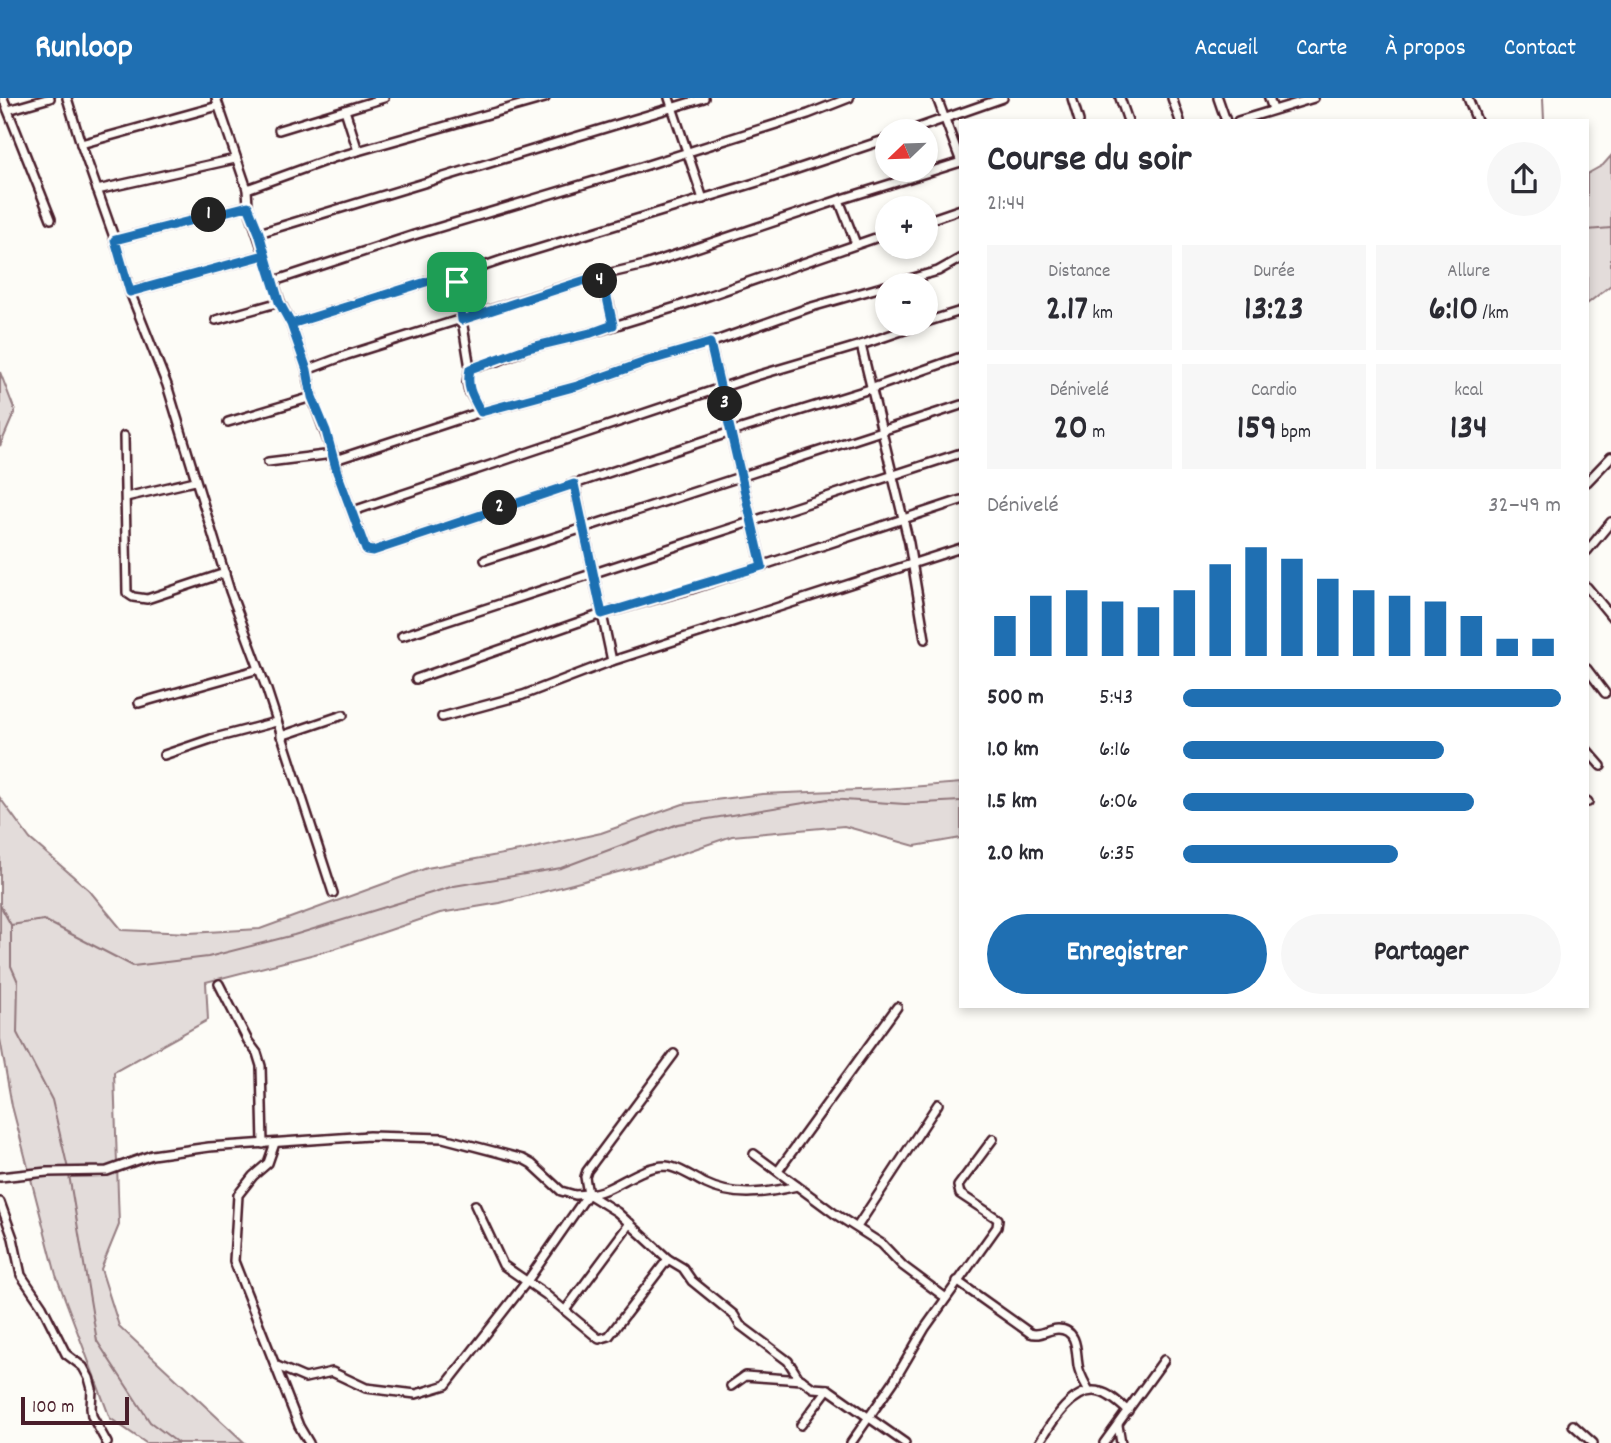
<!DOCTYPE html>
<html lang="fr">
<meta charset="utf-8">
<style>
:root{--surface:#fff;--page:#f7f7f7;--text:#2b2b33;--muted:#7c7c81;--accent:#1f6fb2}
body{margin:0;font-family:Dekko,sans-serif;background:var(--page);color:var(--text);height:100vh;display:flex;flex-direction:column;font-size:26px;white-space:nowrap}
*{box-sizing:border-box;margin:0}
p{font-size:23px;color:var(--muted)}
.icon{flex:none;width:38px;height:38px;fill:none;stroke:currentColor;stroke-width:2;stroke-linecap:round;stroke-linejoin:round}
.map{position:relative;flex:1;overflow:hidden}
.details{position:absolute;left:959px;top:21px;width:630px;height:889px;display:flex;flex-direction:column;background:var(--surface);border-radius:0px;box-shadow:0 4px 10px #0003}
.details>*{flex:none}
.needle{width:46px;rotate:247deg}
.tools{position:absolute;left:875px;top:21px;display:grid;gap:14px}
.tools a{display:grid;place-items:center;width:63px;height:63px;border-radius:50%;background:var(--surface);box-shadow:0 4px 10px #0003;font-size:35px}
.scale{position:absolute;left:21px;bottom:18px;width:108px;box-sizing:border-box;padding-left:7px;border:4px solid #4a1f2b;border-top:0;font-size:19px;line-height:24px;white-space:nowrap;color:#4a1f2b;-webkit-text-stroke:5px #fdfcf7;paint-order:stroke}
.pin{position:absolute;display:grid;place-items:center;width:60px;height:60px;color:#fff;margin:-30px;border-radius:14px;box-shadow:0 4px 10px #0006}
.km{position:absolute;width:35px;height:35px;margin:-18px;border-radius:50%;background:#222;color:#fff;font-size:19px;line-height:35px;text-align:center}
.round{display:grid;place-items:center;flex:none;width:74px;height:74px;border-radius:37px;background:var(--page)}
.head{display:flex;align-items:center;justify-content:space-between;height:119px;padding:0 28px}
h1{font-size:38px;font-weight:700;line-height:52px}
.metrics{display:grid;grid-template-columns:repeat(3,1fr);gap:10px;height:119px;padding:7px 28px}
.metrics div{display:grid;align-content:center;border-radius:0px;background:var(--page);text-align:center}
.metrics b{font-size:35px;font-weight:700}
.metrics small{font-size:19px;font-weight:400}
.metrics p{font-size:19px}
.chart{height:196px;padding:14px 28px}
.chart p{display:flex;justify-content:space-between}
.chart svg{width:100%;height:126px;margin-top:7px;stroke:var(--accent);stroke-width:6}
.primary-button{display:flex;gap:14px;margin-top:auto;padding:14px 28px}
.primary-button a{flex:1;height:80px;border-radius:42px;background:var(--accent);color:#fff;font-size:28px;font-weight:700;line-height:80px;text-align:center}
.primary-button a+a{background:var(--page);color:var(--text)}
ul{padding:0 28px;list-style:none;font-size:23px}
li{display:grid;grid-template-columns:112px 84px 1fr;align-items:center;height:52px}
li i{height:18px;border-radius:9px;background:var(--accent)}
header{display:flex;align-items:center;gap:42px;box-sizing:border-box;height:98px;padding:0 35px;background:var(--accent);color:#fff}
header strong{font-size:33px}
nav{display:flex;gap:38px;margin-inline-start:auto;font-size:24px}
.map>svg:first-child{display:block}
.green{fill:#e3dcda;stroke:#967e82;stroke-width:2}
.lines{fill:none;stroke-linecap:round;stroke-linejoin:round}
.stream{stroke:#91777b;stroke-width:2}
.street-casing{stroke:#4a1f2b;stroke-width:12}
.street{stroke:#fdfcf7;stroke-width:7}
.route-casing{stroke:#fff;stroke-width:14}
.route{stroke:#1f6fb2;stroke-width:9}
</style>
<header>
<strong>Runloop</strong>
<nav><a>Accueil</a><a>Carte</a><a>À propos</a><a>Contact</a></nav>
</header>
<div class="map">
<svg width="1611" height="1345" viewBox="0 0 1611 1345">
<rect width="100%" height="100%" fill="#fdfcf7"/>
<filter id="ink" filterUnits="userSpaceOnUse"><feTurbulence type="fractalNoise" baseFrequency=".0143" numOctaves="2"/><feDisplacementMap in="SourceGraphic" scale="14" xChannelSelector="R" yChannelSelector="G"/><feConvolveMatrix kernelMatrix="1 2 1 2 8 2 1 2 1" color-interpolation-filters="sRGB"/></filter>
<g filter="url(#ink)">
<g class="green">
<polygon points="1611,58 1611,187 1587,206 1587,76 1603,67"/>
<polygon points="0,274 15,313 0,348"/>
<polygon points="961,685 961,740 915,748 844,728 732,738 660,763 500,805 440,815 334,851 206,884 208,922 114,974 119,1127 101,1171 119,1228 245,1345 146,1345 110,1320 56,1177 12,1008 0,941 0,700 30,741 89,792 122,832 189,835 260,831 427,770 525,752 601,735 683,706 762,696 884,691"/>
</g>
<g class="lines">
<g class="stream">
<polyline points="1543,0 1544,23"/>
<polyline points="1587,132 1611,130"/>
<polyline points="0,807 11,827 11,868 18,884 17,935 52,1002 68,1071"/>
<polyline points="11,827 44,822 133,868 208,859 294,837 454,788 561,770 678,726 828,701 905,706 961,703"/>
<polyline points="69,1077 97,1243 150,1324 178,1345"/>
</g>
<defs>
<g id="street">
<polyline points="3,0 51,121"/>
<polyline points="67,0 81,46 115,142 130,194 167,287 230,493 267,592 333,795"/>
<polyline points="216,0 247,91 248,108 280,204 291,226 307,272 312,299 335,362 337,374 366,452 373,453 731,334 870,291 961,259"/>
<polyline points="669,0 703,101"/>
<polyline points="937,0 961,64"/>
<polyline points="1072,0 1079,23"/>
<polyline points="1120,0 1128,23"/>
<polyline points="1172,0 1180,23"/>
<polyline points="1218,0 1226,23"/>
<polyline points="1269,0 1273,11"/>
<polyline points="1468,0 1477,23"/>
<polyline points="8,12 50,0"/>
<polyline points="345,12 358,53"/>
<polyline points="1238,23 1314,0"/>
<polyline points="279,32 384,0"/>
<polyline points="909,33 1003,0"/>
<polyline points="81,46 218,8"/>
<polyline points="247,91 333,60 545,0"/>
<polyline points="97,92 235,61"/>
<polyline points="839,102 856,146"/>
<polyline points="926,123 961,111"/>
<polyline points="259,135 704,0"/>
<polyline points="115,142 248,108"/>
<polyline points="458,177 462,222 470,270 467,284 469,293 481,314"/>
<polyline points="598,178 609,206 613,227"/>
<polyline points="274,183 414,137 641,69 808,16 849,0"/>
<polyline points="130,194 264,157"/>
<polyline points="216,222 280,204"/>
<polyline points="926,224 961,213"/>
<polyline points="291,226 442,179 458,177 502,162 761,83 887,41"/>
<polyline points="710,245 762,468"/>
<polyline points="861,247 909,445 925,541"/>
<polyline points="470,270 498,263 528,250 591,235 676,209 887,136"/>
<polyline points="307,272 347,257 598,178 645,167 839,102 961,64"/>
<polyline points="228,324 312,299"/>
<polyline points="124,338 127,495 133,499 147,501 225,475"/>
<polyline points="335,362 481,314 577,288 651,262 710,245 808,210 938,173 961,160"/>
<polyline points="268,364 333,356"/>
<polyline points="1587,384 1611,359"/>
<polyline points="574,385 612,563"/>
<polyline points="126,399 195,383"/>
<polyline points="353,413 756,278 861,247 922,226"/>
<polyline points="1587,453 1611,424"/>
<polyline points="485,462 961,307"/>
<polyline points="1587,489 1611,518"/>
<polyline points="402,538 961,355"/>
<polyline points="1587,571 1605,595"/>
<polyline points="416,581 602,516 691,491 961,402"/>
<polyline points="139,605 259,571"/>
<polyline points="442,619 523,597 612,563 961,450"/>
<polyline points="281,638 343,617"/>
<polyline points="1587,652 1601,668"/>
<polyline points="164,657 211,641 276,624"/>
<polyline points="1587,703 1588,704"/>
<polyline points="219,886 248,943 257,955 261,968 263,1046"/>
<polyline points="275,1045 268,1065 253,1078 238,1097 234,1163 299,1328 309,1345"/>
<polyline points="754,1056 835,1116 882,1146 903,1168 946,1200"/>
<polyline points="778,1073 897,909"/>
<polyline points="0,1079 47,1074 107,1073 152,1057 209,1049 369,1038 443,1040 523,1061 532,1066 561,1093 575,1097 588,1096 617,1114 668,1161 683,1170 692,1183 734,1217 740,1227 788,1263 798,1279 813,1290 828,1291 905,1345"/>
<path d="M588 1096C615 1094 637 1068 666 1068 679 1069 694 1080 706 1086 734 1100 768 1095 797 1088"/>
<polyline points="0,1104 13,1140 21,1177 42,1208 66,1256 83,1269 89,1280 92,1291 91,1310 92,1318 107,1345"/>
<polyline points="475,1107 503,1167 545,1196 599,1241 609,1238 668,1161"/>
<polyline points="857,1129 938,1006"/>
<path d="M957 1183 1030 1235C1040 1239 1047 1231 1058 1231 1078 1231 1076 1254 1078 1267 1079 1276 1085 1285 1089 1293"/>
<polyline points="566,1211 630,1125"/>
<polyline points="277,1268 305,1280 332,1274 366,1290 416,1296 446,1287 528,1182 588,1096 585,1079 587,1073 674,956"/>
<polyline points="731,1288 745,1278 802,1282"/>
<polyline points="801,1327 828,1291"/>
<polyline points="1118,1327 1121,1345"/>
<polyline points="1573,1327 1593,1345"/>
<polyline points="851,1345 894,1283 925,1230 997,1129 998,1121 960,1096 958,1088 993,1041"/>
<path d="M1039 1345C1050 1327 1074 1286 1100 1294 1110 1296 1120 1306 1128 1313"/>
<polyline points="1104,1345 1164,1262"/>
</g>
</defs>
<use href="#street" class="street-casing"/>
<use href="#street" class="street"/>
</g>
</g>
<g class="lines" filter="url(#ink)">
<defs>
<path id="route" d="M457 184 458 177 442 179 291 226 279 204 264 157 130 194 115 142 248 108 259 135 279 204 291 226 307 272 312 299 326 333 337 374 366 452 373 453 574 386 602 516 762 468 710 245 651 262 577 288 481 314C472 298 466 289 470 271L528 250 591 235 613 227 606 195 598 178 462 222 457 184"/>
</defs>
<use href="#route" class="route-casing"/>
<use href="#route" class="route"/>
</g>
</svg>
<div class="tools">
<a><svg class="needle" viewBox="-14 -14 28 28"><path d="M0-13l5 13h-10z" fill="#e53935"/><path d="M0 13l5-13h-10z" fill="#7c7c81"/></svg></a>
<a>+</a>
<a>−</a>
</div>
<div class="scale">100 m</div>
<div class="pin" style="left:457px;top:184px;background:#1e9e55"><svg class="icon" aria-label="arrive" viewBox="0 0 24 24"><path d="M6 21V4h12l-3 4 3 4H6"/></svg></div>
<b class="km" style="left:209px;top:117px">1</b>
<b class="km" style="left:500px;top:410px">2</b>
<b class="km" style="left:725px;top:306px">3</b>
<b class="km" style="left:600px;top:183px">4</b>
<section class="details">
<div class="head"><div><h1>Course du soir</h1><p>21:44</p></div><a class="round"><svg class="icon" aria-label="share" viewBox="0 0 24 24"><path d="M12 15V3M7 8l5-5 5 5M5 13v7h14v-7"/></svg></a></div>
<div class="metrics">
<div><p>Distance</p><b>2.17<small> km</small></b></div>
<div><p>Durée</p><b>13:23</b></div>
<div><p>Allure</p><b>6:10<small> /km</small></b></div>
</div>
<div class="metrics">
<div><p>Dénivelé</p><b>20<small> m</small></b></div>
<div><p>Cardio</p><b>159<small> bpm</small></b></div>
<div><p>kcal</p><b>134</b></div>
</div>
<div class="chart"><p><span>Dénivelé</span>32–49 m</p>
<svg viewBox="0 0 160 44" preserveAspectRatio="none"><path d="M5 44V30M15 44V23M25 44V21M35 44V25M45 44V27M55 44V21M65 44V12M75 44V6M85 44V10M95 44V17M105 44V21M115 44V23M125 44V25M135 44V30M145 44V38M155 44V38"/></svg>
</div>
<ul>
<li><b>500 m</b>5:43<i style="width:100%"></i></li>
<li><b>1.0 km</b>6:16<i style="width:69%"></i></li>
<li><b>1.5 km</b>6:06<i style="width:77%"></i></li>
<li><b>2.0 km</b>6:35<i style="width:57%"></i></li>
</ul>
<div class="primary-button"><a>Enregistrer</a><a>Partager</a></div>
</section>
</div>
